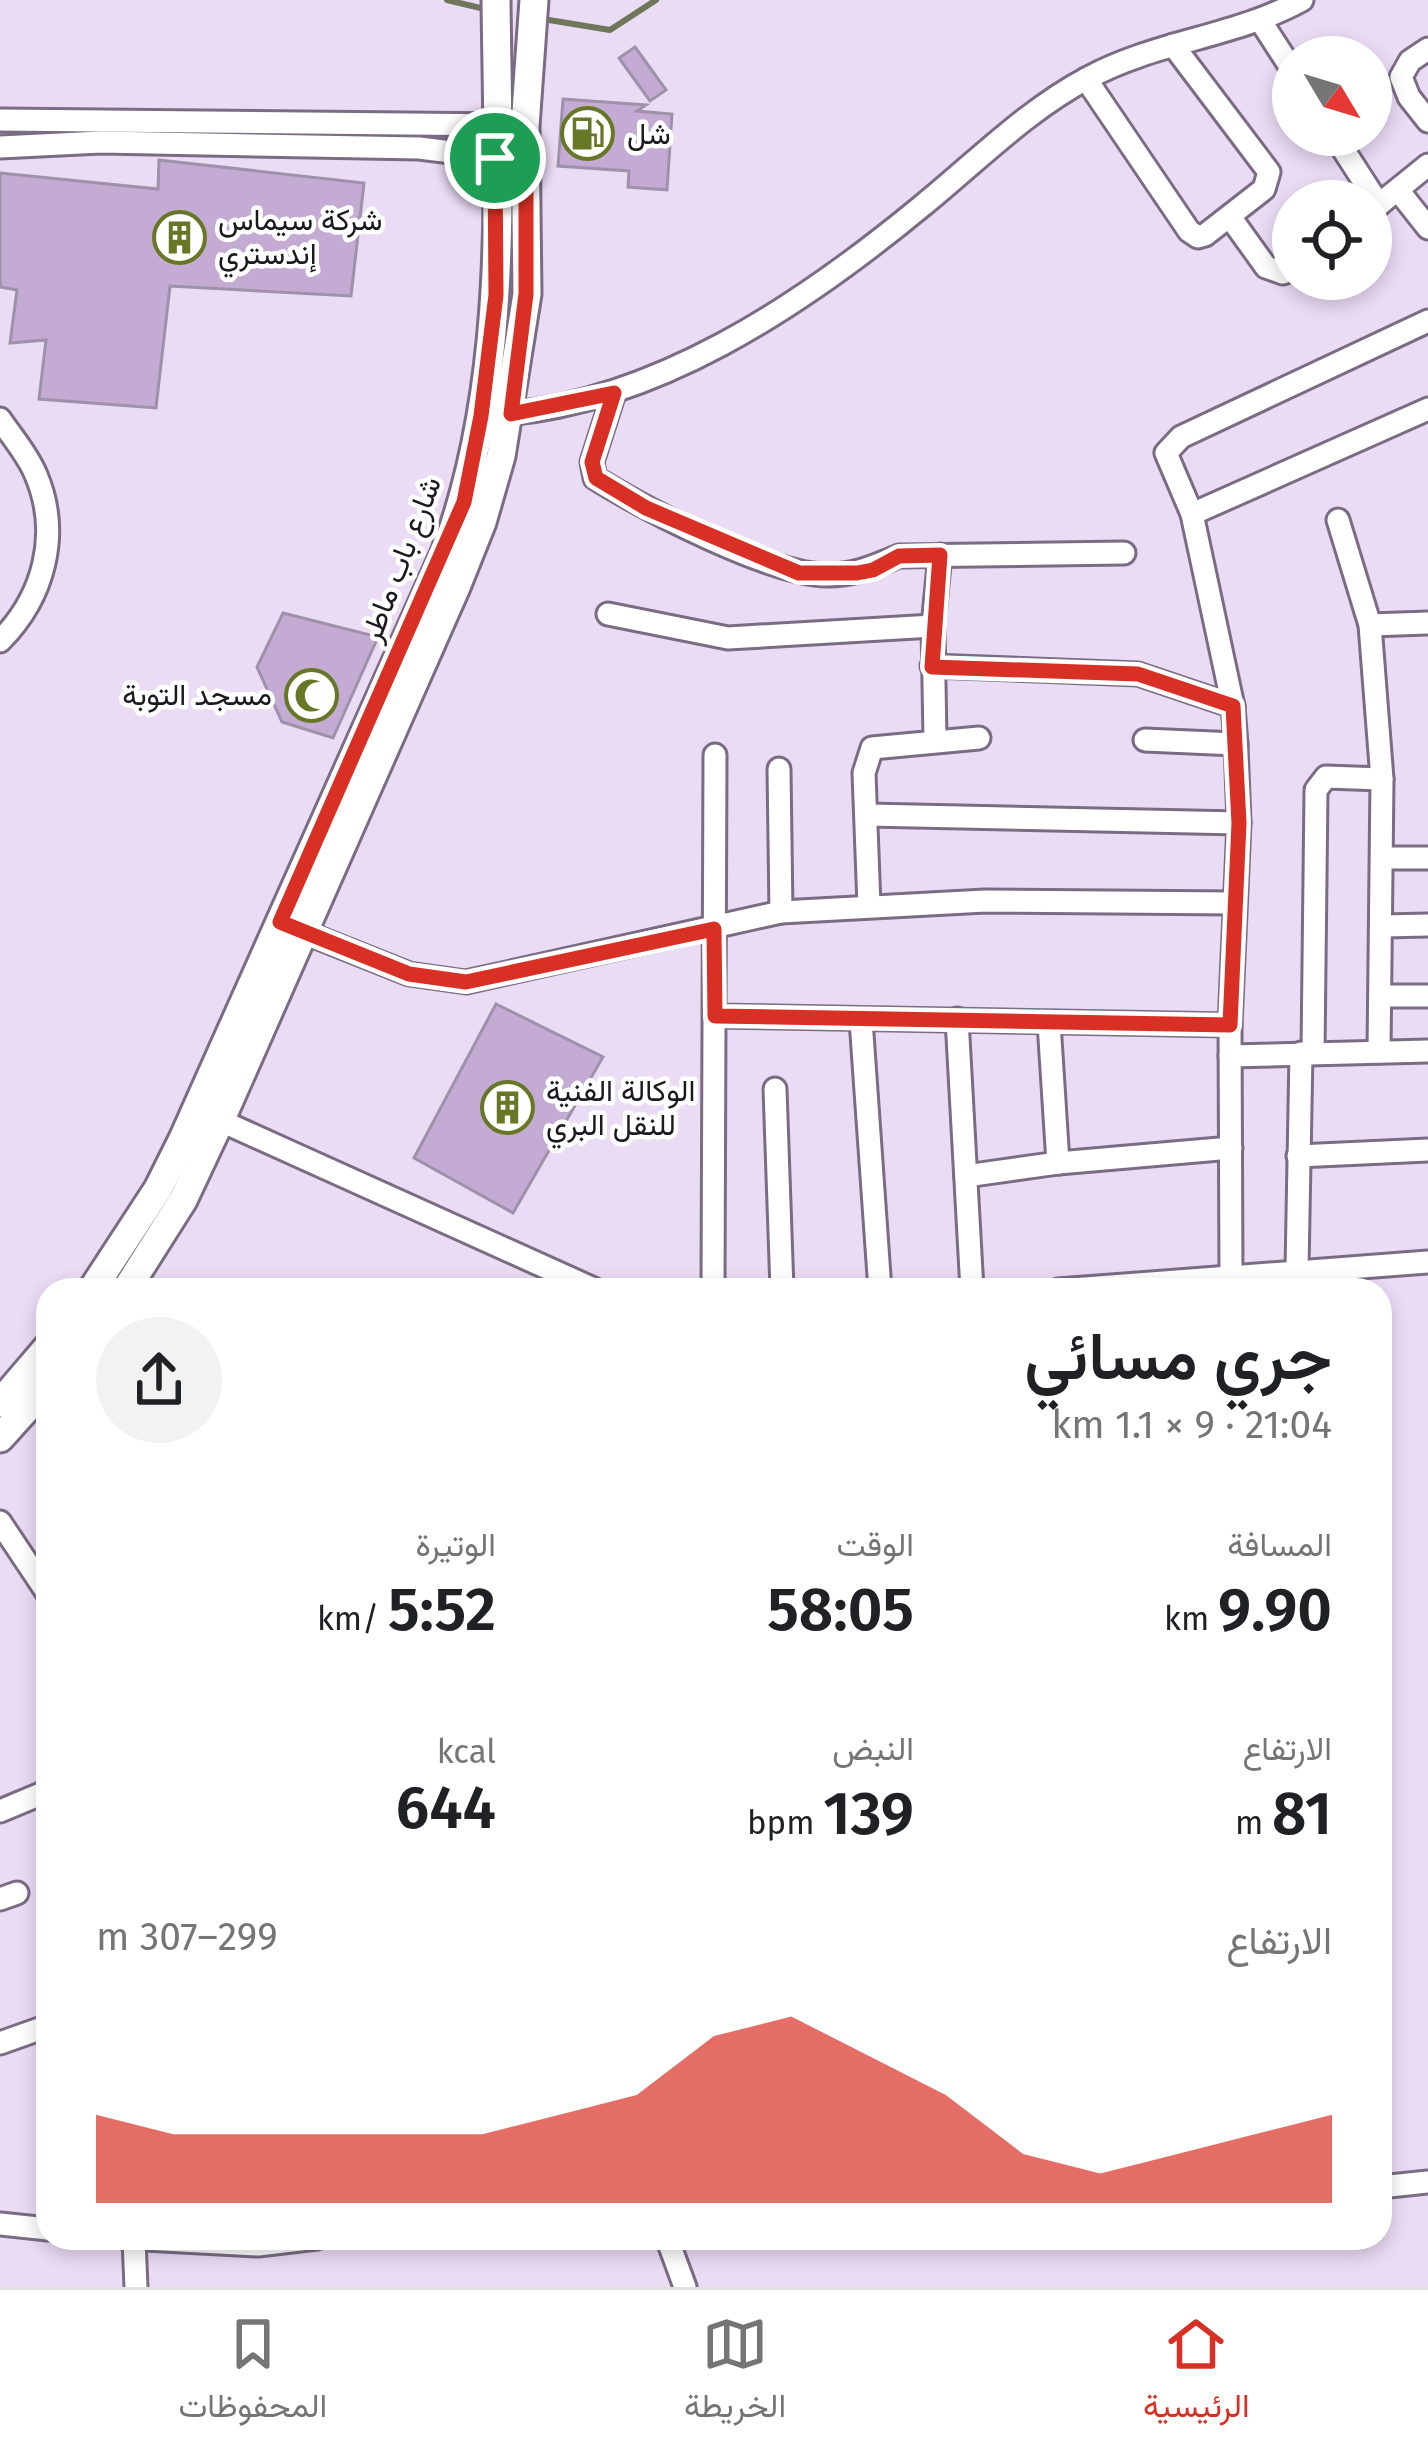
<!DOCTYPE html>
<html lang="ar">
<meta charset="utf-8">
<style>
:root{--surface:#fff;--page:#f2f2f2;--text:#202124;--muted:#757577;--line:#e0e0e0;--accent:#d93025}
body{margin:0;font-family:"Fira Sans",Vazirmatn,sans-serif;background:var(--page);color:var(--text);direction:rtl;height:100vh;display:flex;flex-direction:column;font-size:45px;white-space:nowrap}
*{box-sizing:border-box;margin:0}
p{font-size:39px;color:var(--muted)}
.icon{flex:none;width:66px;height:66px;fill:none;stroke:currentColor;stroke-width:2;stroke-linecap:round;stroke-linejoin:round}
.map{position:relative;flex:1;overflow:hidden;direction:ltr}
.drawer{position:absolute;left:36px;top:1278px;width:1356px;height:972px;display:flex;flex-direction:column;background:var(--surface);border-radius:36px;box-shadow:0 6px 18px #0003;direction:rtl}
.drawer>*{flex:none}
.needle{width:78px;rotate:128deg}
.buttons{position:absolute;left:1272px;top:36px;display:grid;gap:24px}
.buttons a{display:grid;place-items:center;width:120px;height:120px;border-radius:50%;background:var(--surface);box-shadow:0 6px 18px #0003;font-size:60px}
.pin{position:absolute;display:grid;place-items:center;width:102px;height:102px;color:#fff;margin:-51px;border:6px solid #fff;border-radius:50%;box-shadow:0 3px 12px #0007}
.round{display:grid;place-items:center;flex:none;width:126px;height:126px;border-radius:63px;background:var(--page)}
.overview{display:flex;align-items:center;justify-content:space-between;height:204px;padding:0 60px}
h1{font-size:66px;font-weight:600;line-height:90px}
.metrics{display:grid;grid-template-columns:repeat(3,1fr);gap:18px;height:204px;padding:12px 60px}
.metrics div{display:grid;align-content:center}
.metrics b{font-size:60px;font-weight:600}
.metrics small{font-size:33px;font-weight:400}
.metrics p{font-size:33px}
.chart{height:336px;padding:24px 60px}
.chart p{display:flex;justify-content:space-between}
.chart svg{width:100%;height:216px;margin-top:12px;fill:var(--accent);opacity:.7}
.menu{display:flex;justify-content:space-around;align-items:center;height:168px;border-top:3px solid var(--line);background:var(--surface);font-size:33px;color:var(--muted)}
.menu a{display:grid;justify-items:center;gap:6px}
.menu .on{color:var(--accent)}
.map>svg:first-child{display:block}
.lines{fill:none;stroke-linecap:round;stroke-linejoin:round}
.stream{stroke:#6f7659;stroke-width:6}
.building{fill:#c3abd4;stroke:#a091aa;stroke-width:3}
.minor-casing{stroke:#7a6c83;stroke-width:27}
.major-casing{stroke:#7a6c83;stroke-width:33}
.minor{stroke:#fff;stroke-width:21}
.major{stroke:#fff;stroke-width:27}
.route-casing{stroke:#fff;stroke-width:24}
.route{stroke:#d93025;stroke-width:15}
.labels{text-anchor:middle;stroke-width:9;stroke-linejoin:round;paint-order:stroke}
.poi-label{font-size:30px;fill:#1d1720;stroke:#fff;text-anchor:start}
.street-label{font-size:30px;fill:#1d1720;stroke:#fff}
</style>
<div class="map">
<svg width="1428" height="2287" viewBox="0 0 1428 2287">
<rect width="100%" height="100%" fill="#ebdcf6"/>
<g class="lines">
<g class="stream">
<polyline points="447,0 489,10"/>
<polyline points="543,19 610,30 656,0"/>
</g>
</g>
<g class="building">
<polygon points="635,47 666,90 650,101 619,58"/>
<polygon points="563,99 646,105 637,111 672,114 667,190 628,187 629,171 558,166"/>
<polygon points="159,160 364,183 351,296 170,286 156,408 39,399 46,340 10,343 17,290 0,287 0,173 158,189"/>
<polygon points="283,613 378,637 333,738 282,722 257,667"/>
<polygon points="496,1004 603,1057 513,1213 414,1158"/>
</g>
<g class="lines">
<defs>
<g id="minor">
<polyline points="1260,20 1293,71"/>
<polyline points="1428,49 1410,61 1401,77 1409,97 1428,121"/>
<polyline points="1086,79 1189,231 1198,237 1205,235 1264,189 1269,172 1173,45"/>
<polyline points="0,120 509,125"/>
<polyline points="1334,135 1379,205"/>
<polyline points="0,147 101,142 419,148 509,159"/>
<polyline points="1398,190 1428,228"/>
<polyline points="1371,211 1428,165"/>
<polyline points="1230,217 1266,267 1283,273 1293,269"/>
<path d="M614 393 592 462 595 478C645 509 772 576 828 575 856 575 874 566 899 556L1124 553"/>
<path d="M493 415C652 406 802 305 922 206 975 163 1027 110 1088 78 1156 41 1235 37 1302 0"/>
<path d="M0 419C12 437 28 455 36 475 61 534 44 597 0 641"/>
<polyline points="1192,514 1428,409"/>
<polyline points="1338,520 1370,625 1382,779 1379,1052"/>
<polyline points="608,614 728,638 933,626"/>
<polyline points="1370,625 1428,623"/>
<polyline points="932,666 1138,674 1233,706"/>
<polyline points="935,740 933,626 940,555"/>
<polyline points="1145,740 1236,744"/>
<polyline points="779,769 781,912"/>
<polyline points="868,815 1239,823"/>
<polyline points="1382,858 1428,858"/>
<polyline points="869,906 864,773 872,748 979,738"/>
<polyline points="1383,926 1428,925"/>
<polyline points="291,927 409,974 466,982 781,912 985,901 1235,903"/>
<polyline points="1382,996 1428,996"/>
<polyline points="715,1016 1230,1025"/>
<polyline points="957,1019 972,1290"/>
<polyline points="861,1020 880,1290"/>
<polyline points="1049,1023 1058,1163"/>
<polyline points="1313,1052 1316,790 1326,777 1382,779"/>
<polyline points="1230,1056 1428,1051"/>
<polyline points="775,1089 782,1290"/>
<polyline points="208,1115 596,1290"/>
<polyline points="1298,1156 1428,1150"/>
<polyline points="966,1176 1058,1163 1231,1148"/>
<polyline points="1297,1269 1301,1053"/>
<polyline points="1231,1276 1230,1025 1239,823 1236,744 1233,706 1192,514 1166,453 1181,437 1428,321"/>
<polyline points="713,1290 715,755"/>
<polyline points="1058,1290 1428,1262"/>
<polyline points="0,1522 48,1594"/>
<polyline points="0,1811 48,1791"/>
<polyline points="0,1899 17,1893"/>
<polyline points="0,2043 48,2026"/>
<polyline points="1380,2187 1428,2182"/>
<polyline points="0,2224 48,2229"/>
<polyline points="126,2238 258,2245 317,2238"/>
<polyline points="667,2238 685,2287"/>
<polyline points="134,2239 136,2287"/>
</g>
<g id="major">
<path d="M92 1290 158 1189 183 1139 445 553C510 378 498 184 496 0"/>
<polyline points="126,1290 183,1200 221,1119 456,587 482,522 501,456 527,294 525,126 534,0"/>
<polyline points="0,1403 48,1347"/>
<polyline points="0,1438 48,1385"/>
</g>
</defs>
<use href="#minor" class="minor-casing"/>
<use href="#major" class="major-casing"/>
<use href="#minor" class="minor"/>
<use href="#major" class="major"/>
</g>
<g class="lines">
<defs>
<polygon id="route" points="495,158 526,160 526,294 511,414 614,393 592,462 596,478 646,508 799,573 857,573 873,570 899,556 940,555 932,667 1138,674 1233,706 1239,823 1230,1025 715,1016 714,929 466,982 409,974 280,922 464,502 481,416 496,295"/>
</defs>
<use href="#route" class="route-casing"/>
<use href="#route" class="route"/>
</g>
<defs>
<symbol id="fuel-ring" viewBox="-11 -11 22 22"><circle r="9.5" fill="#fff" stroke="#667726" stroke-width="1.5"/><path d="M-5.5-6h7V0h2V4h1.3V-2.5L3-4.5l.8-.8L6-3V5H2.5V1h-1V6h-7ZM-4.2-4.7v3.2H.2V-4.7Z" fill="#667726"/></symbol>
<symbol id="building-ring" viewBox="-11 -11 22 22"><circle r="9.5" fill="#fff" stroke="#667726" stroke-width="1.5"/><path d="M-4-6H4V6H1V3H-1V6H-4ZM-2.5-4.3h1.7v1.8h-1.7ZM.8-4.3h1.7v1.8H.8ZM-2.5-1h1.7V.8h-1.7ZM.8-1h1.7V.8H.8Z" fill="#667726"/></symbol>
<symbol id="mosque-ring" viewBox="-11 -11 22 22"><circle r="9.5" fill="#fff" stroke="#667726" stroke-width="1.5"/><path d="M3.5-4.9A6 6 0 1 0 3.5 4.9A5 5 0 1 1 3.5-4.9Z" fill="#667726"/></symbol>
</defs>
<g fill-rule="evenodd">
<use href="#fuel-ring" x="558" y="104" width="59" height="59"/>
<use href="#building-ring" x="150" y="208" width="59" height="59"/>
<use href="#mosque-ring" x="282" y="666" width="59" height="59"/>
<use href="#building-ring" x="478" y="1078" width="59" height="59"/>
</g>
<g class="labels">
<g class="poi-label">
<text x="627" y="144">شل</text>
<text x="218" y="230">شركة سيماس<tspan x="218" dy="34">إندستري</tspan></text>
<text x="272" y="705" text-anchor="end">مسجد التوبة</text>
<text x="546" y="1101">الوكالة الفنية<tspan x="546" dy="34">للنقل البري</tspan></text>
</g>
<g class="street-label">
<text transform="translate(401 559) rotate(-69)" y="10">شارع باب ماطر</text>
</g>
</g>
</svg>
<div class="buttons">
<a><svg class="needle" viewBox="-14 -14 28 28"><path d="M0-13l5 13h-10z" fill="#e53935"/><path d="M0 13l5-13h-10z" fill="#757577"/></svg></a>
<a><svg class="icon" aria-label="locate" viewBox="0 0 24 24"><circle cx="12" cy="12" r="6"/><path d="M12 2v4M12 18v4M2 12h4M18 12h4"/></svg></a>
</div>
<div class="pin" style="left:495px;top:158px;background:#1e9e55"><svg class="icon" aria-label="arrive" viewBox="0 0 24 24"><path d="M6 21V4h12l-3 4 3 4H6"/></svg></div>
<section class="drawer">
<div class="overview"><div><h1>جري مسائي</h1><p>21:04 · 9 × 1.1 km</p></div><a class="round"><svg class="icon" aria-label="share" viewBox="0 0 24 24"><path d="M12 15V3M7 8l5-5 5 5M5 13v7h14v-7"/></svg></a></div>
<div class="metrics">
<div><p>المسافة</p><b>9.90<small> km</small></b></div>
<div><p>الوقت</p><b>58:05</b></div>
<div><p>الوتيرة</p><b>5:52<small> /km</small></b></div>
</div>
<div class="metrics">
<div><p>الارتفاع</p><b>81<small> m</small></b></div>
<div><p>النبض</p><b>139<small> bpm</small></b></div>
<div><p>kcal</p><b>644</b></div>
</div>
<div class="chart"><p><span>الارتفاع</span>299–307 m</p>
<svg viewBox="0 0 160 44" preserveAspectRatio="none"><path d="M0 44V26L10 30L20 30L30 30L40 30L50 30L60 26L70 22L80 10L90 6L100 14L110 22L120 34L130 38L140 34L150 30L160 26V44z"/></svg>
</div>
</section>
</div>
<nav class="menu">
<a class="on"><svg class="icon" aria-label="home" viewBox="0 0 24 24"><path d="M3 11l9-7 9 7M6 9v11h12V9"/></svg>الرئيسية</a>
<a><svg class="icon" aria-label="map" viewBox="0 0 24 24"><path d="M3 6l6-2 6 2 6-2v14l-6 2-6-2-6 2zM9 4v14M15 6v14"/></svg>الخريطة</a>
<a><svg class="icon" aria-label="saved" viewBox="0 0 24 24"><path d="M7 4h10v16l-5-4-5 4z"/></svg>المحفوظات</a>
</nav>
